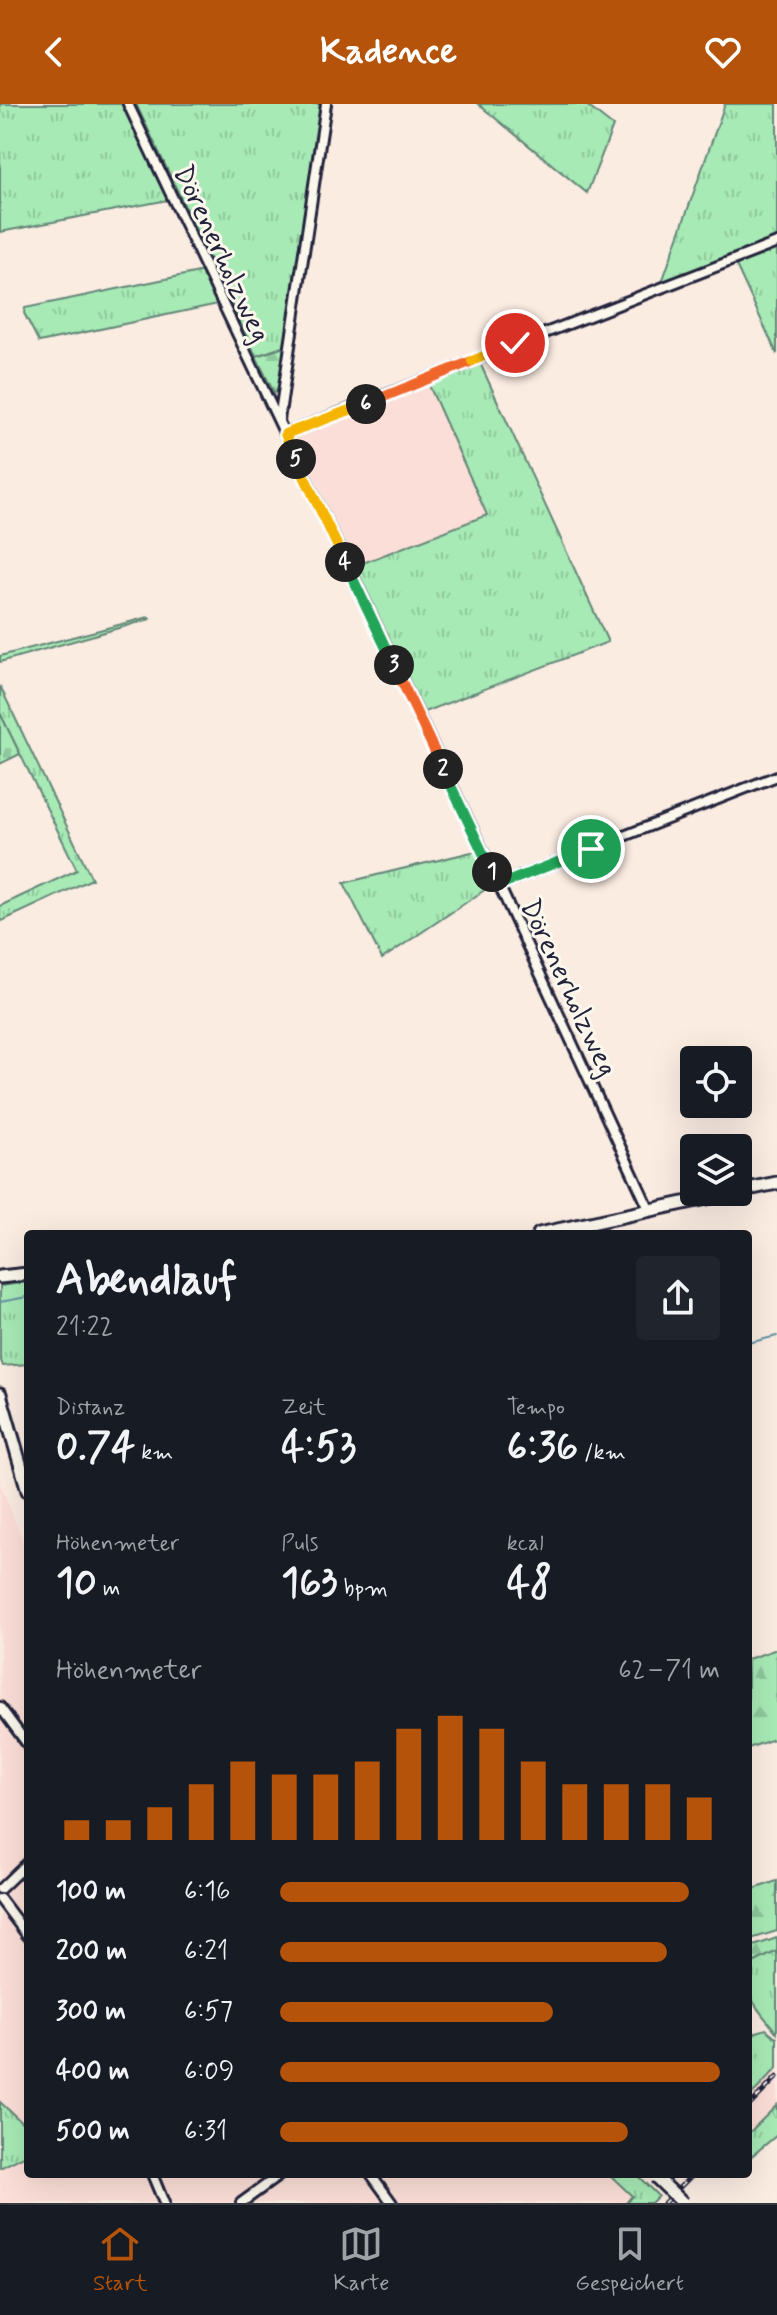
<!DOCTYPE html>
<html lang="de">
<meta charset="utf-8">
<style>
:root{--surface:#171b24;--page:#20242c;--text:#f1f3f6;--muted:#9ea1a6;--line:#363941;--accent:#b45309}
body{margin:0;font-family:Mynerve,sans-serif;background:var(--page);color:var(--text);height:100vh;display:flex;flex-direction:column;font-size:30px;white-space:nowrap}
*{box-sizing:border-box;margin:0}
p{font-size:26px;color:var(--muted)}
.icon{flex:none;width:44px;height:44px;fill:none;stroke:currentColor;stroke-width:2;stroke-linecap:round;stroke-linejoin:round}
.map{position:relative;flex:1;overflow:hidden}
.panel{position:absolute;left:24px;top:1126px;width:728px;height:948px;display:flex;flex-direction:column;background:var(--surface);border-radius:8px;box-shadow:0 8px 32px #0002}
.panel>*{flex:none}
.tools{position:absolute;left:680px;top:942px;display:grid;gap:16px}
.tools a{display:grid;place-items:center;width:72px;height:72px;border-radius:8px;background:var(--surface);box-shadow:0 8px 32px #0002;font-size:40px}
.pin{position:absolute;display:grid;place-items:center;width:68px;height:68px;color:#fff;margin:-34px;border:4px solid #fff;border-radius:50%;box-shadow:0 2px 8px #0007}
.km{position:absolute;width:40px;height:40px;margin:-20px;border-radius:50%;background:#222;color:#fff;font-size:22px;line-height:40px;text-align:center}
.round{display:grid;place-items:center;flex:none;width:84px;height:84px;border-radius:8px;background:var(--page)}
.head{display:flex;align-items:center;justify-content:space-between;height:136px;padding:0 32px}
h1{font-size:44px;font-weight:800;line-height:60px}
.metrics{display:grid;grid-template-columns:repeat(3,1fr);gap:12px;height:136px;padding:8px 32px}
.metrics div{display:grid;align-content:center}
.metrics b{font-size:40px;font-weight:800}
.metrics small{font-size:22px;font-weight:400}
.metrics p{font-size:22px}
.chart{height:224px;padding:16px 32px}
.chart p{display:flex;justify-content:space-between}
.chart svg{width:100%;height:144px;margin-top:8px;stroke:var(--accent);stroke-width:6}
ul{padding:0 32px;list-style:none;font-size:26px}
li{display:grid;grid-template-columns:128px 96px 1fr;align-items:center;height:60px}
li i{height:20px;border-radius:10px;background:var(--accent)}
header{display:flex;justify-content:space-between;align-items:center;height:104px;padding:0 32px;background:var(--accent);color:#fff;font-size:36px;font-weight:800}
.menu{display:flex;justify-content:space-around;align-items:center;height:112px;border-top:2px solid var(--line);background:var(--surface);font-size:22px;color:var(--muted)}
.menu a{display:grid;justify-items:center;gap:4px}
.menu .on{color:var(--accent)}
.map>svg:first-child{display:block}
.built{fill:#fbded7}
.grass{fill:url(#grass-tufts);stroke:#648678;stroke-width:2}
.forest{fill:url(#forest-firs);stroke:#648678;stroke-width:2}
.cemetery{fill:url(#cemetery-stones);stroke:#648678;stroke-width:2}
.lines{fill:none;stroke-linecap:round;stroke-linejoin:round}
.stream{stroke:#6292a5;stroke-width:2}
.street-casing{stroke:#22223b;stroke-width:14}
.secondary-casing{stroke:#22223b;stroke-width:17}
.street{stroke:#fbf7ec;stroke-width:8}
.secondary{stroke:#fbf7ec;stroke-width:11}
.rail-casing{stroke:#22223b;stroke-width:5}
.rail{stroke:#fbf7ec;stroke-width:2;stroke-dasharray:6;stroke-linecap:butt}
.secondary-bridge-casing{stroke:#22223b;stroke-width:17;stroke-linecap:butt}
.secondary-bridge{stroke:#fbf7ec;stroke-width:11}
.split-1-casing{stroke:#fff;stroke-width:16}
.split-2-casing{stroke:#fff;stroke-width:16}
.split-3-casing{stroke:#fff;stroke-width:16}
.split-4-casing{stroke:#fff;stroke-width:16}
.split-5-casing{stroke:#fff;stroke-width:16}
.split-6-casing{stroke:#fff;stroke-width:16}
.split-7-casing{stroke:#fff;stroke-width:16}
.split-8-casing{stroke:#fff;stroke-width:16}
.split-1{stroke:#22a559;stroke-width:10}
.split-2{stroke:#22a559;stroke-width:10}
.split-3{stroke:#f0652b;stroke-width:10}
.split-4{stroke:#22a559;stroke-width:10}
.split-5{stroke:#f5b400;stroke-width:10}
.split-6{stroke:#f5b400;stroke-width:10}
.split-7{stroke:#f0652b;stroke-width:10}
.split-8{stroke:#f5b400;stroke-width:10}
.labels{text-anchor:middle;stroke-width:6;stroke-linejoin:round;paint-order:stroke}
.street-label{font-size:28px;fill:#22223b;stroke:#fbf7ec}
</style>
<header><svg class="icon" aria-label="back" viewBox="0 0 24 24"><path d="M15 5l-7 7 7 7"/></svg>Kadence<svg class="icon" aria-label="heart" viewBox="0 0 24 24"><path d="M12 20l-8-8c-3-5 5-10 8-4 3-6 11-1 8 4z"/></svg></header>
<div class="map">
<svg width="777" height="2099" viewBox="0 0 777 2099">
<defs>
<pattern id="grass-tufts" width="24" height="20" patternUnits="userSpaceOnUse" patternTransform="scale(2)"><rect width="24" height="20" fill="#a7eab5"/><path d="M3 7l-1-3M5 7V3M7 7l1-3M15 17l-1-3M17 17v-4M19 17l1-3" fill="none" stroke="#8fc89d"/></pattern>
<pattern id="forest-firs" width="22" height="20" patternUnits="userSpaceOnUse" patternTransform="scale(2)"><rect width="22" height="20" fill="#a7eab5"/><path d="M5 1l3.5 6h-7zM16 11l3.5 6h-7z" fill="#8fc89d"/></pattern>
<pattern id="cemetery-stones" width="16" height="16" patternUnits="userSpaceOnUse" patternTransform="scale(2)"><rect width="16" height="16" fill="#a7eab5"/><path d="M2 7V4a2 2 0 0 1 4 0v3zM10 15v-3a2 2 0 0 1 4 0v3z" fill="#8fc89d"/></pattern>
</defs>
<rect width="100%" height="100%" fill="#fbece2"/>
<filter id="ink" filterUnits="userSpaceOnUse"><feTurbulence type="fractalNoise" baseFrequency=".0125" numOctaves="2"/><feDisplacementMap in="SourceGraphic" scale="16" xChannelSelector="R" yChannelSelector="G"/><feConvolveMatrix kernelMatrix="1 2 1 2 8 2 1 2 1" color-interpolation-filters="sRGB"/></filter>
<g filter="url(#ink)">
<g class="built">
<polygon points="428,279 487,411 353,463 292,335 293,330"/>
<polygon points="0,1379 28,1450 28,2070 622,2070 638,2099 0,2099"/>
<polygon points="777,1964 777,2001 748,2030 748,1995"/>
</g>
<g class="grass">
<polygon points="0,0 124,0 168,96 0,128"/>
<polygon points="136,0 322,0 288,241 256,252"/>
<polygon points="478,0 585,0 613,22 587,89"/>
<polygon points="725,0 777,0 777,136 661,181"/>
<polygon points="777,143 777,250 735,159"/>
<polygon points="204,167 218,200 39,238 24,209 25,204"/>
<polygon points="480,259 608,538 424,608 355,462 487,411 428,279"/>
<polygon points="149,513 150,515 0,558 0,552"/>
<polygon points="0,582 92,775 0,818 0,802 77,766 0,609"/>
<polygon points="476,747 492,781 382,855 344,779"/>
<polygon points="28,1178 28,1260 3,1262 0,1254 0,1182"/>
<path d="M777 1847V1929C754 1900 745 1895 751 1860Z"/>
<polygon points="766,1925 777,1934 777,1964 748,1995 748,1934 757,1928"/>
<polygon points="0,1998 28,2024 28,2050 0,2064"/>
<polygon points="777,2001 777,2031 748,2055 748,2030"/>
<polygon points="609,2070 636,2070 658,2092 651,2099 626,2099 632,2092"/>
</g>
<g class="forest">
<polygon points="288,242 282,286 274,289 256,252"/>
<polygon points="777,1545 777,1634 748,1644 748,1555"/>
<polygon points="777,1777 777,1827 748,1836 748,1787"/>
<polygon points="777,1834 777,1847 751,1860 748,1859 748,1844"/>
</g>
<polygon class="cemetery" points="0,609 20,650 0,660"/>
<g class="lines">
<g class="stream">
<polyline points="0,1198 27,1193"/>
<polyline points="748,1239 777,1232"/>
</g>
<defs>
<g id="street">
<polyline points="128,0 499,781 650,1107"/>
<polyline points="279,316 326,0"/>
<polyline points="285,330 777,139"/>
<polyline points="499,781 777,672"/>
<polyline points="0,1603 28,1641"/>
<polyline points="0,1785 28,1758"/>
<polyline points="0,1795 28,1832"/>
<polyline points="152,2070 164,2099"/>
<polyline points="371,2070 392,2099"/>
<polyline points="241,2099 281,2070"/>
</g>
<g id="secondary">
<polyline points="738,1087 777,1079"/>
<polyline points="539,1130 735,1088"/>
<polyline points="0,1173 28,1170"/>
<polyline points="0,1290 28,1387"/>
</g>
</defs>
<use href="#street" class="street-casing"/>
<use href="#secondary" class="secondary-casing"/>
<use href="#street" class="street"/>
<use href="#secondary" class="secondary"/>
<defs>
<g id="rail">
<polyline points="748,2003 777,1973"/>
<polyline points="664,2099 693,2070"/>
</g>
</defs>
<use href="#rail" class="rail-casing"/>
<use href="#rail" class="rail"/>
<defs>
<polyline id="secondary-bridge" points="656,2073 683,2099"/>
</defs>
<use href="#secondary-bridge" class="secondary-bridge-casing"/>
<use href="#secondary-bridge" class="secondary-bridge"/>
</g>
</g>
<g class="lines" filter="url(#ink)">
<defs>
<polyline id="split-1" points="492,768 499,781 591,745"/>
<polyline id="split-2" points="443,665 492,768"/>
<polyline id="split-3" points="394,561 443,665"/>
<polyline id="split-4" points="345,458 394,561"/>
<polyline id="split-5" points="296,355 345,458"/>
<polyline id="split-6" points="296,355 285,330 366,300"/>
<polyline id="split-7" points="366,300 472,257"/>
<polyline id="split-8" points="472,257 515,239"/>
</defs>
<use href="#split-1" class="split-1-casing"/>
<use href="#split-2" class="split-2-casing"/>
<use href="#split-3" class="split-3-casing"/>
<use href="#split-4" class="split-4-casing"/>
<use href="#split-5" class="split-5-casing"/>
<use href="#split-6" class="split-6-casing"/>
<use href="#split-7" class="split-7-casing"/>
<use href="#split-8" class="split-8-casing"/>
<use href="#split-1" class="split-1"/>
<use href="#split-2" class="split-2"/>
<use href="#split-3" class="split-3"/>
<use href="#split-4" class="split-4"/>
<use href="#split-5" class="split-5"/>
<use href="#split-6" class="split-6"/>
<use href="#split-7" class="split-7"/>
<use href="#split-8" class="split-8"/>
</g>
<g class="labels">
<g class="street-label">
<text transform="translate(223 149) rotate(65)" y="10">Dörenerholzweg</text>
<text transform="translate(570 883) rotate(65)" y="10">Dörenerholzweg</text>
</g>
</g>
</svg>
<div class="tools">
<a><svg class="icon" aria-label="locate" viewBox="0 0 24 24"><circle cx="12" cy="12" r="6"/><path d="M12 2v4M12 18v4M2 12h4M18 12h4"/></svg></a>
<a><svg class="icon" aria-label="layers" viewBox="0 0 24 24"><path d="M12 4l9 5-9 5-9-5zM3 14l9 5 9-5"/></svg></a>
</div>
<div class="pin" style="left:591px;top:745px;background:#1e9e55"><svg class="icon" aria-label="arrive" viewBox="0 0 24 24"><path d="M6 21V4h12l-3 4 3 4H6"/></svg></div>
<div class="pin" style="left:515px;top:239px;background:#d93025"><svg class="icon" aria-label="check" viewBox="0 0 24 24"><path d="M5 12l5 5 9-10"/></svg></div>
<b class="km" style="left:492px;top:768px">1</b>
<b class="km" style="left:443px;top:665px">2</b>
<b class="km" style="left:394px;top:561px">3</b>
<b class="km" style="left:345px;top:458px">4</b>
<b class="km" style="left:296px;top:355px">5</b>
<b class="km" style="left:366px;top:300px">6</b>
<section class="panel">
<div class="head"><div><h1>Abendlauf</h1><p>21:22</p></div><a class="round"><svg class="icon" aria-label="share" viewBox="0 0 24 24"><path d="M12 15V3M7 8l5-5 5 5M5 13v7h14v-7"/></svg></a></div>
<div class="metrics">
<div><p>Distanz</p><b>0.74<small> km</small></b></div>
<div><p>Zeit</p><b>4:53</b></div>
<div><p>Tempo</p><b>6:36<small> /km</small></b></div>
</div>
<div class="metrics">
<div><p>Höhenmeter</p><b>10<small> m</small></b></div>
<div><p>Puls</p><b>163<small> bpm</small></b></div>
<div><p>kcal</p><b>48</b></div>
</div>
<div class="chart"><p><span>Höhenmeter</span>62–71 m</p>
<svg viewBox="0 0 160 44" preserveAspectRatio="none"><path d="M5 44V38M15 44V38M25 44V34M35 44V27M45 44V20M55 44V24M65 44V24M75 44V20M85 44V10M95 44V6M105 44V10M115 44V20M125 44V27M135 44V27M145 44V27M155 44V31"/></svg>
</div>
<ul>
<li><b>100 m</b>6:16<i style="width:93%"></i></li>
<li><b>200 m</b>6:21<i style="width:88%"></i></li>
<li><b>300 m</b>6:57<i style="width:62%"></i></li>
<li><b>400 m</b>6:09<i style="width:100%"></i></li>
<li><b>500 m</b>6:31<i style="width:79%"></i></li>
</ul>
</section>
</div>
<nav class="menu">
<a class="on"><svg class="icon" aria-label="home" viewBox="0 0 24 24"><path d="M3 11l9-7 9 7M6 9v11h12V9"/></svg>Start</a>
<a><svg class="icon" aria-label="map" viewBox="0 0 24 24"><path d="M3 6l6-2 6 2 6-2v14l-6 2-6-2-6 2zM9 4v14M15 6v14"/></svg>Karte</a>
<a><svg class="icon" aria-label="saved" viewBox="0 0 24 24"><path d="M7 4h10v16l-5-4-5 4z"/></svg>Gespeichert</a>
</nav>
